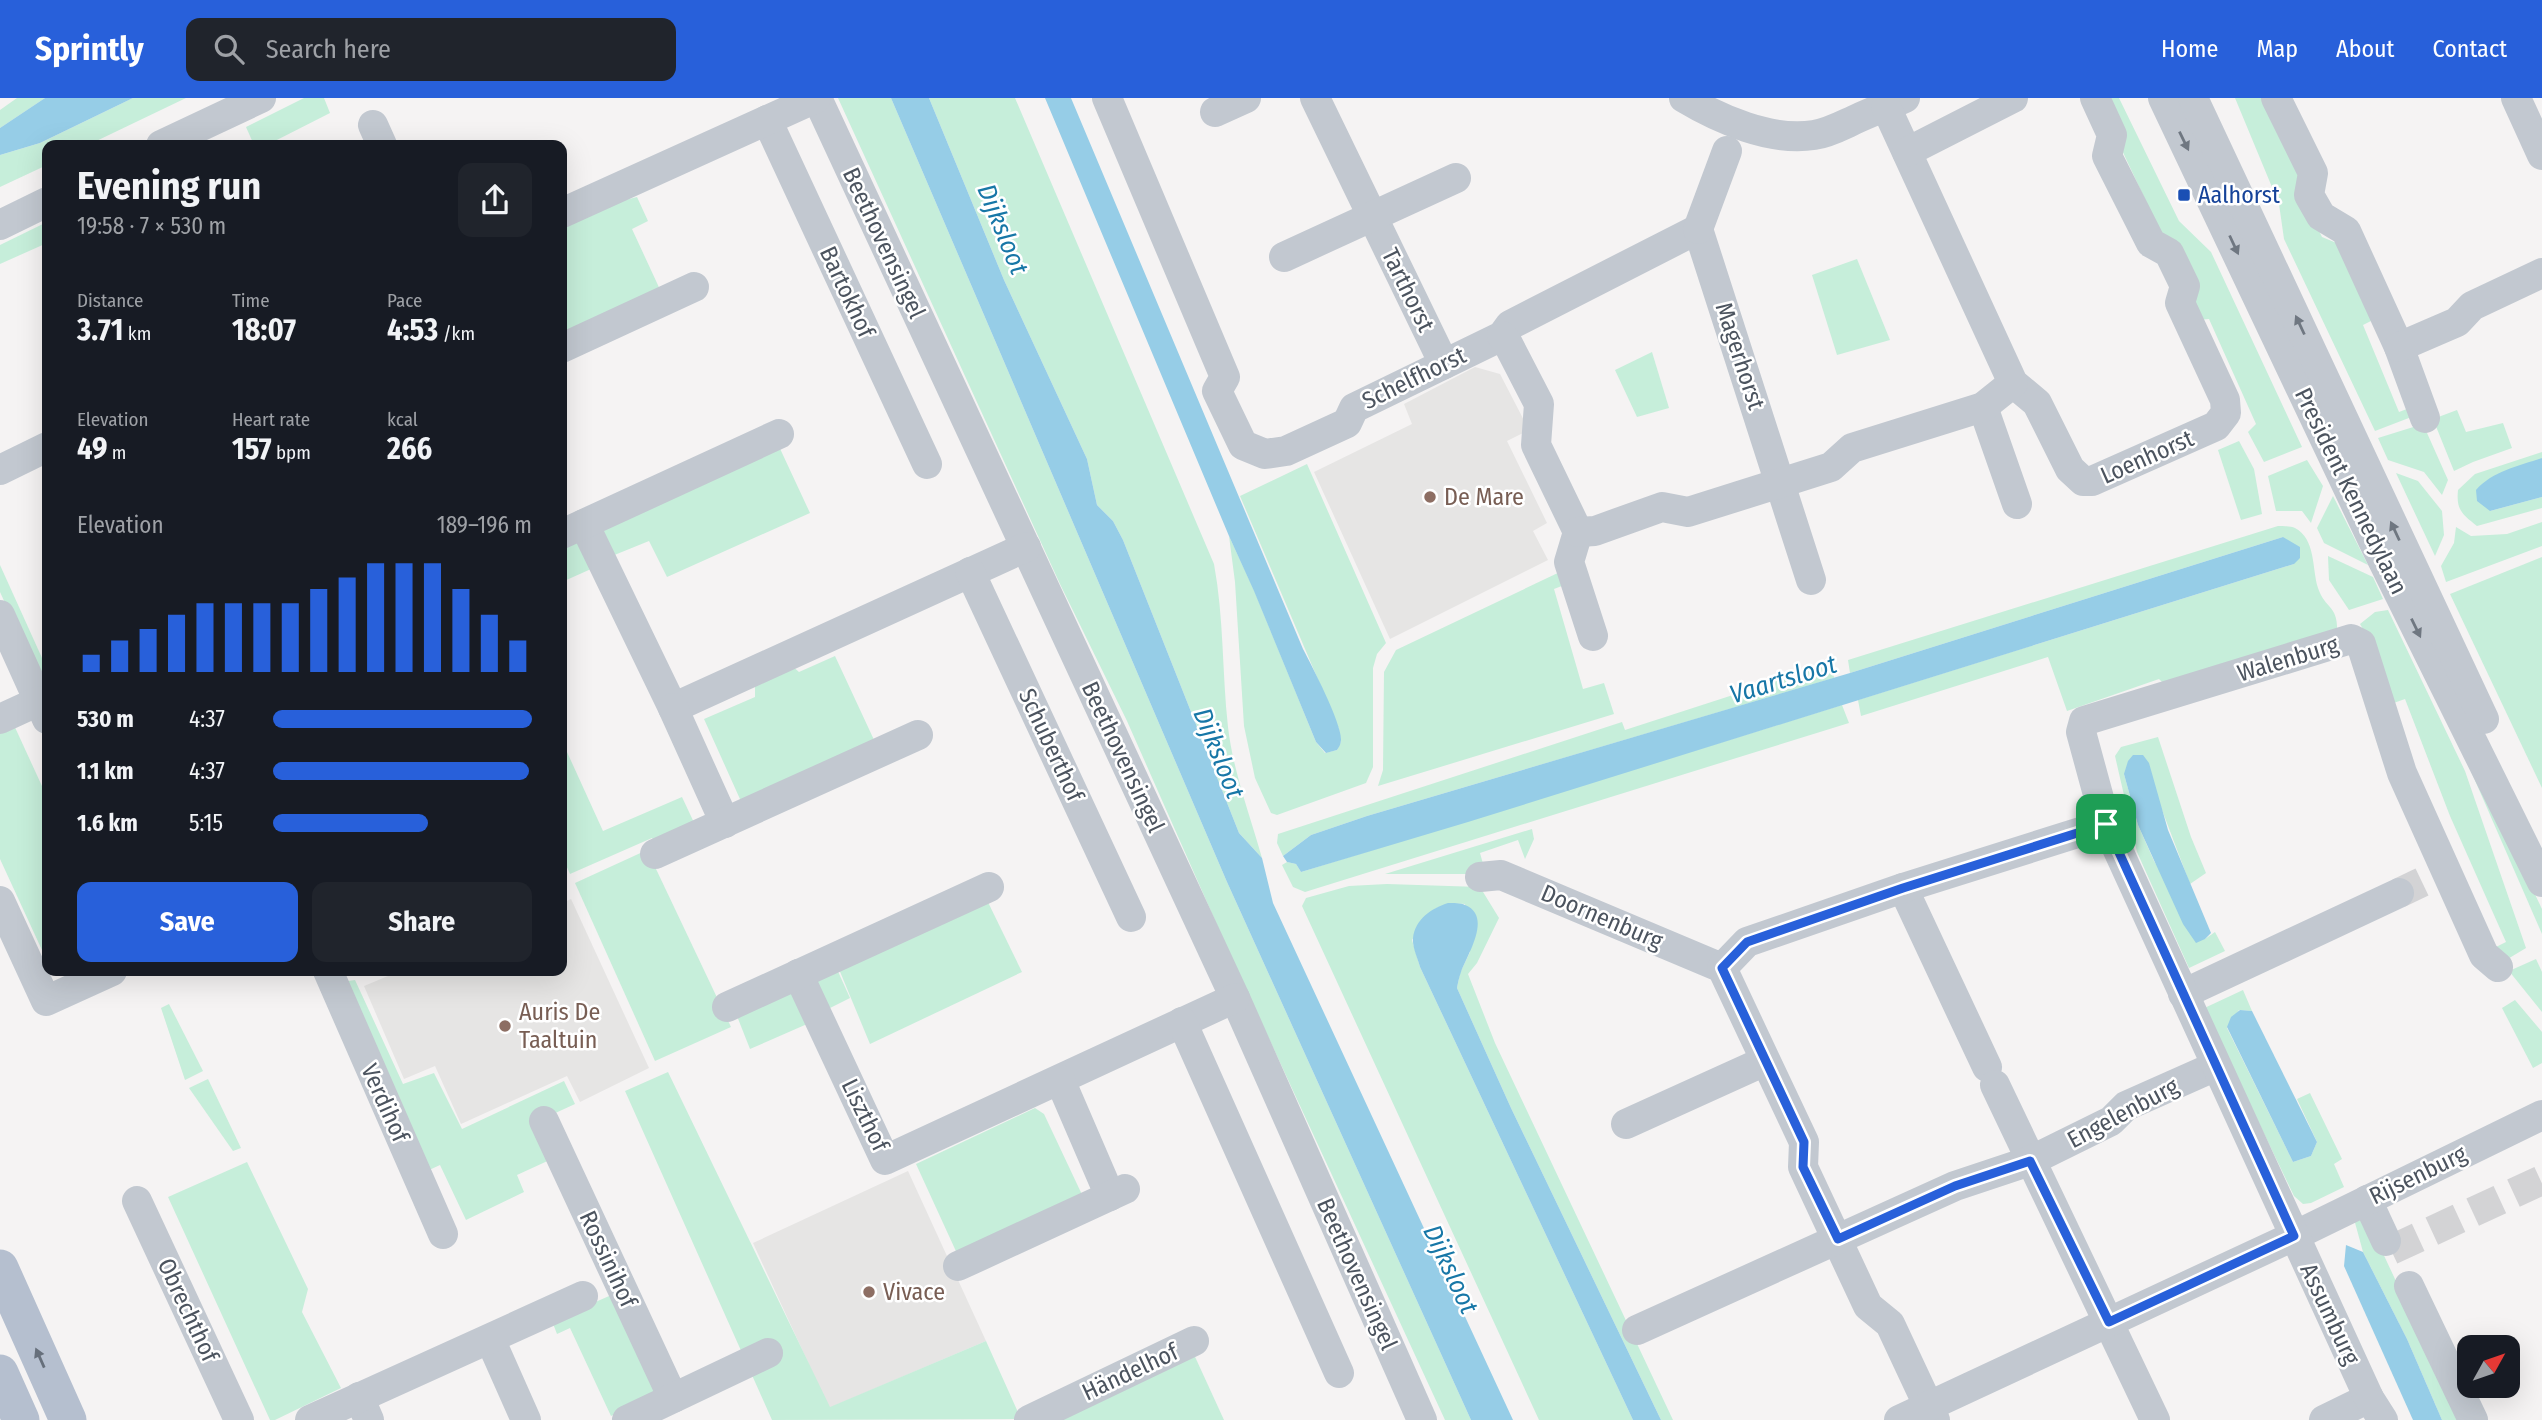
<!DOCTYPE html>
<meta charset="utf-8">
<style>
:root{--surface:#171b24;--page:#20242c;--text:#f1f3f6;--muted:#9ea1a6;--accent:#2860da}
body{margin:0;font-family:"Fira Sans Condensed",sans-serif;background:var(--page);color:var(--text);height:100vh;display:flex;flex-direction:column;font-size:26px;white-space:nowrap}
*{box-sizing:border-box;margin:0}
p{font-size:23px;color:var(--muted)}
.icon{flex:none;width:38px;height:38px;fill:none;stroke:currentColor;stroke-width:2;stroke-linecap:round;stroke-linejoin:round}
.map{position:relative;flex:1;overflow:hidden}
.sheet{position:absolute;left:42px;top:42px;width:525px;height:836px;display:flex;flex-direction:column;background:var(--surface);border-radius:14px;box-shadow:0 7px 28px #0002}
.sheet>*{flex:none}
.needle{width:46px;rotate:50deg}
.tools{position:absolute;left:2457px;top:1237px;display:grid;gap:14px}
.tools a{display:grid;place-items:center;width:63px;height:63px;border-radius:14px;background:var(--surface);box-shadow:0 7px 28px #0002;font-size:35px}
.pin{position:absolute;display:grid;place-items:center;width:60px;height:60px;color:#fff;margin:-30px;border-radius:14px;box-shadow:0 4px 10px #0006}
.round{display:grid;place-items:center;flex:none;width:74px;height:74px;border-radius:14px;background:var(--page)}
.overview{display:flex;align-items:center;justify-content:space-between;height:119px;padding:0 35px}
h1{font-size:38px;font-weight:700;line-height:52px}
.stats{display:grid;grid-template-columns:repeat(3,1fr);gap:10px;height:119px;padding:7px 35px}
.stats div{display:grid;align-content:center}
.stats b{font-size:30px;font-weight:700}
.stats small{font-size:19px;font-weight:400}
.stats p{font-size:19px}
.chart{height:196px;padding:14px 35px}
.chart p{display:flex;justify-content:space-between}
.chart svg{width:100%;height:126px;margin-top:7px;stroke:var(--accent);stroke-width:6}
.cta{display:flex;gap:14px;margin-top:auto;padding:14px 35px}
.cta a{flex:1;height:80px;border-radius:14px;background:var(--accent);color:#fff;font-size:28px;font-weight:700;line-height:80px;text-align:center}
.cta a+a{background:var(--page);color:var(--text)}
ul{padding:0 35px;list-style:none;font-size:23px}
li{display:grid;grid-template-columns:112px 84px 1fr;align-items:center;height:52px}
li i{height:18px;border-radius:9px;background:var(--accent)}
header{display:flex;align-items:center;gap:42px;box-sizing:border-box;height:98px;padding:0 35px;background:var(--accent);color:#fff}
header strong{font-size:33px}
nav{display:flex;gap:38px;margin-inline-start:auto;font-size:24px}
.search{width:490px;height:63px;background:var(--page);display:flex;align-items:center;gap:18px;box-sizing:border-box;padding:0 24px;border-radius:14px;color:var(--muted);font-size:26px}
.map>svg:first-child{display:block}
.education{fill:#e6e5e4}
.green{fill:#c6eeda}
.water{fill:#96cde7}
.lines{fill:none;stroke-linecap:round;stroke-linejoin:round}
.minor-tunnel{stroke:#d3d3d5;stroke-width:30;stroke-dasharray:30 15;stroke-linecap:butt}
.minor{stroke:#c2c8d0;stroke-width:30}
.major{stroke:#b5bfcf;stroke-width:37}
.oneway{fill:#6f7781}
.oneway2{fill:#666f7b}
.route-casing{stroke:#fff;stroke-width:14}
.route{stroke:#2860da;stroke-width:9}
.transit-dot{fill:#1a4fb4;stroke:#fff;stroke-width:2.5}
.education-dot{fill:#8d6e63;stroke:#fff;stroke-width:2.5}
.labels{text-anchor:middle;stroke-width:5;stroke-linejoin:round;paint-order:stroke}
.transit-label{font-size:24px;fill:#164399;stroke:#fff;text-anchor:start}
.street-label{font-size:24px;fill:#4c545f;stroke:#fff}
.education-label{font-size:24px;fill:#785e54;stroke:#fff;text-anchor:start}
.water-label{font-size:26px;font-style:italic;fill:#1777a7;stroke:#fff}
</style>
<header>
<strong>Sprintly</strong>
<div class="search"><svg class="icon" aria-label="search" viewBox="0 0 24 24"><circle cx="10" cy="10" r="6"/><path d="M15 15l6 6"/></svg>Search here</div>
<nav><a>Home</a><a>Map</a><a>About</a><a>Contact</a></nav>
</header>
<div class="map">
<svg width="2542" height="1322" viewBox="0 0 2542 1322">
<rect width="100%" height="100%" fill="#f5f3f3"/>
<g class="education">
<polygon points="1475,269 1500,276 1529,332 1507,343 1547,425 1533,433 1548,462 1390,541 1314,374 1412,326 1404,306"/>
<polygon points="571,801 649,970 580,1004 567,978 461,1026 435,968 404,981 364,888 400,873 562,873 562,805"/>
<polygon points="908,1073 986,1243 829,1310 753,1145"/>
</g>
<g class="green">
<polygon points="17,0 45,0 0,30 0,12"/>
<polygon points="133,0 186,0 88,47 47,47 47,67 0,89 0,57 40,45"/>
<polygon points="304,0 324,0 330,15 267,47 254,47 246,29"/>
<polygon points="838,0 891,0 1227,784 1471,1322 1445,1322 1229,854 1127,623 1060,486"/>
<path d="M929 0H1015L1214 466C1224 520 1222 574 1228 629 1233 673 1250 717 1262 760L1239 735 1123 442 1113 423 1097 407 1087 361 1004 182Z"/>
<polygon points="2110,0 2119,0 2179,123 2211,154 2302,349 2264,364 2248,334 2256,326 2209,221 2198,222 2165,144 2120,48"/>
<polygon points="2235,0 2264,0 2302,77 2298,90 2322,139 2339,146 2375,221 2363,227 2399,314 2412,309 2414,318 2375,333 2284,141 2279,106"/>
<polygon points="637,99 648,123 632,131 663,198 562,244 562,128 613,105"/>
<polygon points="47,124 47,145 0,166 0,147"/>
<polygon points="1857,161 1890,242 1837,257 1812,177"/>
<polygon points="1652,254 1669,310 1637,319 1615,272"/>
<polygon points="2457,312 2466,334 2503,325 2512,350 2473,364 2454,373 2433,321"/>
<polygon points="2423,326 2448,382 2442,397 2424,374 2388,362 2378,340"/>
<polygon points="776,342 810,415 667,479 649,443 612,458 597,428"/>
<polygon points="2239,343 2254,371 2262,416 2241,422 2218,352"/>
<path d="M2542 354V360L2490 413 2542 399V410L2477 428C2462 416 2456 412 2458 392L2475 376Z"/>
<polygon points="2307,362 2323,388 2311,425 2302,413 2276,413 2268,378"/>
<polygon points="1307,366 1386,545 1377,556 1373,570 1373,669 1366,685 1277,717 1271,715 1255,680 1244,628 1235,484 1229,438 1254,492 1316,644 1325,655 1337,652 1341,644 1339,631 1240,398"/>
<polygon points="2396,375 2418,383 2442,413 2444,437 2435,458"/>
<polygon points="2333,398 2368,467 2324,445 2317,430"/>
<polygon points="2542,424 2542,448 2446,484 2441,468 2454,445 2456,429 2471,438 2507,436"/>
<path d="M2278 428C2283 428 2291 428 2295 430 2316 441 2312 471 2318 490 2326 513 2339 506 2337 538L2167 589 2159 581 2067 613 2048 559 1861 618 1858 602 2294 466 2283 439 1850 575 1848 562Z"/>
<polygon points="578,442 591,471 562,484 562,449"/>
<polygon points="2328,458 2373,479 2383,501 2349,512 2329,482"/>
<polygon points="2542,459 2542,690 2450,496"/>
<polygon points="0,467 47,571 47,597 0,494"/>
<polygon points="1562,473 1567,486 1554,491 1583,591 1604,585 1614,616 1378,688 1383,672 1384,574 1396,552"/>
<polygon points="2388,512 2465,673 2526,850 2506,862 2490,852 2506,844 2450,718 2405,601 2388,607 2369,541 2360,526 2375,514"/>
<polygon points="2419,554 2542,811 2542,836"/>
<polygon points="835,558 875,644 744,710 704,621 755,599 755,581 789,565 799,574"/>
<polygon points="1832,565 1834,580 1367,718 1311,737 1283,758 1277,745 1278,736 1622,624 1625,632"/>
<polygon points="1842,607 1849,625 1305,794 1293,789 1282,767 1287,764 1296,766 1301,774"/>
<polygon points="13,625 47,699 47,863 0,761 0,631"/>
<polygon points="2158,639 2191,739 2206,775 2190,786 2159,704 2124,676 2138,727 2154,763 2205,841 2215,834 2225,853 2189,870 2137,754 2115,658 2121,649"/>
<polygon points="562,643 603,733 682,699 697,731 658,749 652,740 570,776 562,758"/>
<polygon points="1532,731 1534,741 1525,761 1518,742 1480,755 1485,773 1479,776 1385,776"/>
<polygon points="647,752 731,929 655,963 575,785"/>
<path d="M1387 786 1480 789 1499 820 1477 865 1468 876 1495 945 1673 1322H1661L1511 1010 1457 890 1460 875 1470 854 1465 806C1431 804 1429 816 1412 842L1420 869 1633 1322H1539L1302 808 1306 800 1349 788Z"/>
<polygon points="985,798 1022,874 870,946 836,864"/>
<polygon points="2536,861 2542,874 2542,914 2509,873"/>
<polygon points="836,869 850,900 824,913 811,879"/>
<polygon points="355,882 403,986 434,975 462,1031 564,983 575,1006 538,1023 554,1060 517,1077 524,1094 466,1122 440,1067 427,1073 341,884"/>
<polygon points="796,883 814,923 750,951 735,913"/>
<polygon points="2243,892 2252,913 2239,912 2227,930 2293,1064 2311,1058 2317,1044 2297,1001 2310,995 2342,1061 2334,1066 2344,1089 2311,1105 2303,1106 2294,1098 2245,996 2198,913"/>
<polygon points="2515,902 2542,934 2542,965 2533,970 2502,910"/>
<polygon points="169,906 203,973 185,982 161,910"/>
<polygon points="668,974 830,1309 986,1243 1021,1321 772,1322 625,993"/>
<polygon points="208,981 241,1050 233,1053 189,990"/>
<polygon points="1035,1010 1044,1016 1085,1103 960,1162 916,1066"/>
<polygon points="247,1064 308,1191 302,1214 341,1290 275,1322 270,1322 168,1099"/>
<polygon points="2365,1117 2461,1322 2442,1322 2407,1241 2363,1154 2354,1121"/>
<polygon points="616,1195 660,1296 611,1318 570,1230 557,1236 552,1223"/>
<polygon points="1191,1250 1224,1322 1039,1322"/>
</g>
<g class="water">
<polygon points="45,0 133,0 40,45 0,57 0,30"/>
<polygon points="891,0 929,0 1004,182 1087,361 1097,407 1113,423 1123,442 1239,735 1262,760 1273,805 1513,1322 1471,1322 1227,784"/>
<path d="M1045 0H1071L1303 551C1312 568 1342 626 1341 642 1341 646 1339 649 1337 652L1326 655 1316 644 1254 493 1229 438Z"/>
<path d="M2542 360V399L2490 413 2477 403 2476 392C2493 373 2518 368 2542 360Z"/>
<polygon points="2283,439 2300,449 2300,460 2294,466 1468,724 1301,774 1296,766 1287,764 1283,758 1311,737 1367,718 1850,575"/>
<polygon points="2133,657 2143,657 2149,665 2168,732 2211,835 2205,841 2196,845 2183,826 2138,727 2124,676 2128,663"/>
<path d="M1448 805C1453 805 1461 805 1465 807 1493 818 1467 857 1461 874 1459 879 1458 885 1457 890L1511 1010 1661 1322H1633L1420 869C1418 861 1412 849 1413 840 1415 821 1432 810 1448 805Z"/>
<polygon points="2240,912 2252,913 2317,1044 2311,1058 2293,1064 2227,929 2231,919"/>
<polygon points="2346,1147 2363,1154 2407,1241 2442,1322 2413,1322 2344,1168"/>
</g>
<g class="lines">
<g class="minor-tunnel">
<polyline points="2399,795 2422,784"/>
<polyline points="2391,1152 2542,1082"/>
</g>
<g class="minor">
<polyline points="817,0 1235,900 1422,1322"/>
<polyline points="1107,0 1225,279 1217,293 1243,347 1265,356 1286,353 1347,325 1354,310 1502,238 1510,227 1698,131"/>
<polyline points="1315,0 1444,266"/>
<path d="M1684 0C1719 21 1771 44 1814 37 1828 35 1841 28 1854 22 1871 14 1888 8 1905 0"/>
<polyline points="2163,0 2376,449 2542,784"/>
<polyline points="2193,0 2484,621"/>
<polyline points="2276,0 2313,75 2309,97 2321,118 2346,133 2399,249 2425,320"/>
<polyline points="2516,0 2542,57"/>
<polyline points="1886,9 2013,285 2037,305 2070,371 2083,383 2092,383 2216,328 2226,315 2225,302 2180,205 2185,188 2169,155 2151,145 2107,58 2112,37 2095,0"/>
<polyline points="1215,14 1246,0"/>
<polyline points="767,22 927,366"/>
<polyline points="373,27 382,47"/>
<polyline points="161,47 261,0"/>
<polyline points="1907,54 2013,0"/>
<polyline points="562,115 816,0"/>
<polyline points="0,127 47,104"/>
<polyline points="1698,131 1811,482"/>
<polyline points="1698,131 1727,53"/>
<polyline points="1284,159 1456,80"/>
<polyline points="1502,238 1507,244 1539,306 1536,347 1578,434 1569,464 1593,538"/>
<polyline points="2399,249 2457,224 2472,208 2542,175"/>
<polyline points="562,250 694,189"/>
<polyline points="1983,309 2017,406"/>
<polyline points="0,372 47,349"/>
<polyline points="584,426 673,610 1026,449"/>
<polyline points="1578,434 1595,433 1662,409 1688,414 1831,369 1852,350 1983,309 2013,285"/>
<polyline points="562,436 779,336"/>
<polyline points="970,474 1131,819"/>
<polyline points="0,517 47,621"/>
<polyline points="673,610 725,725"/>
<polyline points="0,621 39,603"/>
<polyline points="655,756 918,637"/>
<polyline points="1480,779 1501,777 1722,870 1804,1044 1803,1069 1868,1208 1890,1226 1935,1322"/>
<polyline points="1903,790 1987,969"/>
<polyline points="0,803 46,903 112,873"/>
<polyline points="1722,870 1747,844 1903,790 2106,726"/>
<polyline points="328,873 443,1136"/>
<polyline points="798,876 885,1062 1235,900"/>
<polyline points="2183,896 2399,795"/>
<polyline points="727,909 989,789"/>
<polyline points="1182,924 1339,1275"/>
<polyline points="1060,982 1110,1098"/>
<polyline points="1995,987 2155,1322"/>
<polyline points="544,1023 673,1300"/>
<polyline points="1626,1026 1765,963"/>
<polyline points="2367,1102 2386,1143"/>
<polyline points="137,1103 239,1322"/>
<polyline points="958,1168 1125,1091"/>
<polyline points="2409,1188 2473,1322"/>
<polyline points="1637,1232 1955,1088 2030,1063 2111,1023 2126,1008 2216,968"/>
<polyline points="490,1241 526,1322"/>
<polyline points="359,1299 369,1322"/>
<polyline points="310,1322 583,1198"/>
<polyline points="627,1322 768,1255"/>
<polyline points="1029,1322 1194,1243"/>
<polyline points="1899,1322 2294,1138 2542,1017"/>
<polyline points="2324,1322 2369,1300"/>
<polyline points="2383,1322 2369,1300 2106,726 2081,634 2084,623 2351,541 2361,546 2402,675 2484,857 2498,869"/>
</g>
<g class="major">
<polyline points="0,1170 68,1322"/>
<polyline points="0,1275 21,1322"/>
</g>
</g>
<defs><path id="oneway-solid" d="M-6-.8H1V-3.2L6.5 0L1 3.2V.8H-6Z" transform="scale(1.75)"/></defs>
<g class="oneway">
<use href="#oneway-solid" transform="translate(2184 43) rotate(64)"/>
<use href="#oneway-solid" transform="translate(2234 147) rotate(65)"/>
<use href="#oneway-solid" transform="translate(2300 227) rotate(-115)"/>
<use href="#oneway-solid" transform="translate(2395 433) rotate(-115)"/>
<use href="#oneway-solid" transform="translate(2416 530) rotate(64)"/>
</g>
<use class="oneway2" href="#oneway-solid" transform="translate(40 1260) rotate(-114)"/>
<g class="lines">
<defs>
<polygon id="route" points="2106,726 2294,1138 2109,1224 2030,1063 1955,1088 1838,1141 1803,1069 1804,1044 1722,870 1747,844 1903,790"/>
</defs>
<use href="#route" class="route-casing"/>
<use href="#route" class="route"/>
</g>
<rect class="transit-dot" x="2177" y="90" width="14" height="14" rx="3.5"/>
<g class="education-dot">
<circle cx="1430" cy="399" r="7"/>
<circle cx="505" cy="928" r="7"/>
<circle cx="869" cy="1194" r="7"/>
</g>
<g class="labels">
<g class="transit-label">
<text x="2198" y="105">Aalhorst</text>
</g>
<g class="street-label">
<text transform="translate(884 145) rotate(65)" y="8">Beethovensingel</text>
<text transform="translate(1408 192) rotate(64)" y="8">Tarthorst</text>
<text transform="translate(847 194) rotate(65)" y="8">Bartokhof</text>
<text transform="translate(1740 258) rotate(72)" y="8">Magerhorst</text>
<text transform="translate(1414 280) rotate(-26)" y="8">Schelfhorst</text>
<text transform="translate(2147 359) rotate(-24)" y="8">Loenhorst</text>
<text transform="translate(2351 393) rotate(64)" y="8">President Kennedylaan</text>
<text transform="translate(2288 561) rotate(-17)" y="8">Walenburg</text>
<text transform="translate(1051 647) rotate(65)" y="8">Schuberthof</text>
<text transform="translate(1123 659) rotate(65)" y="8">Beethovensingel</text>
<text transform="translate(1602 819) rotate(23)" y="8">Doornenburg</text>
<text transform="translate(385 1005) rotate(66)" y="8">Verdihof</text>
<text transform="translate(2123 1015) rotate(-28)" y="8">Engelenburg</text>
<text transform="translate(865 1017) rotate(64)" y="8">Liszthof</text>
<text transform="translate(2418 1077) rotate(-26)" y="8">Rijsenburg</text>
<text transform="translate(608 1161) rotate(65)" y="8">Rossinihof</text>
<text transform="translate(1357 1176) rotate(66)" y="8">Beethovensingel</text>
<text transform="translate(188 1212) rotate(65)" y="8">Obrechthof</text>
<text transform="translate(2330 1216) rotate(65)" y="8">Assumburg</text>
<text transform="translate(1130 1274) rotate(-25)" y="8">Händelhof</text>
</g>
<g class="education-label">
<text x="1444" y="407">De Mare</text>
<text x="519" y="922">Auris De<tspan x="519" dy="28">Taaltuin</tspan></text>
<text x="883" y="1202">Vivace</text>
</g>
<g class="water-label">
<text transform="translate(1003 131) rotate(68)" y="9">Dijksloot</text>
<text transform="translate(1783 581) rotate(-17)" y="9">Vaartsloot</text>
<text transform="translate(1219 655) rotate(68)" y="9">Dijksloot</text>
<text transform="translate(1451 1171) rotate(65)" y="9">Dijksloot</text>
</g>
</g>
</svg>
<div class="tools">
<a><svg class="needle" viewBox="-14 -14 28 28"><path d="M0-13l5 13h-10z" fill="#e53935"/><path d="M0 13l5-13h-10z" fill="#9ea1a6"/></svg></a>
</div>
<div class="pin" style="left:2106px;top:726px;background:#1e9e55"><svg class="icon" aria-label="arrive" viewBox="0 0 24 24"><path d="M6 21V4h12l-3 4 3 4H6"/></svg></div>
<section class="sheet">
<div class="overview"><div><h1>Evening run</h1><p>19:58 · 7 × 530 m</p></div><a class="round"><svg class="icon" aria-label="share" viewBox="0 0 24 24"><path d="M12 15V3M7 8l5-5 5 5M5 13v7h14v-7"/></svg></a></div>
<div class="stats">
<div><p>Distance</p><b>3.71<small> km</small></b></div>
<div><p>Time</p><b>18:07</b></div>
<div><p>Pace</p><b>4:53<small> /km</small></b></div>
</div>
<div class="stats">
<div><p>Elevation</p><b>49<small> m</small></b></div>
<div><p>Heart rate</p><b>157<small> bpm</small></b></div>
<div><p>kcal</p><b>266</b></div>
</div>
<div class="chart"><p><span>Elevation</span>189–196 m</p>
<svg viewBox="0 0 160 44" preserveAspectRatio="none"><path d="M5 44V38M15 44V33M25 44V29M35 44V24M45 44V20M55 44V20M65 44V20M75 44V20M85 44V15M95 44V11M105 44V6M115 44V6M125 44V6M135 44V15M145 44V24M155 44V33"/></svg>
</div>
<ul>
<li><b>530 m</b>4:37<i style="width:100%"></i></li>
<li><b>1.1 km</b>4:37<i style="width:99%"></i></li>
<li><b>1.6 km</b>5:15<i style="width:60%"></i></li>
</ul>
<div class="cta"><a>Save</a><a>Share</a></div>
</section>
</div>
